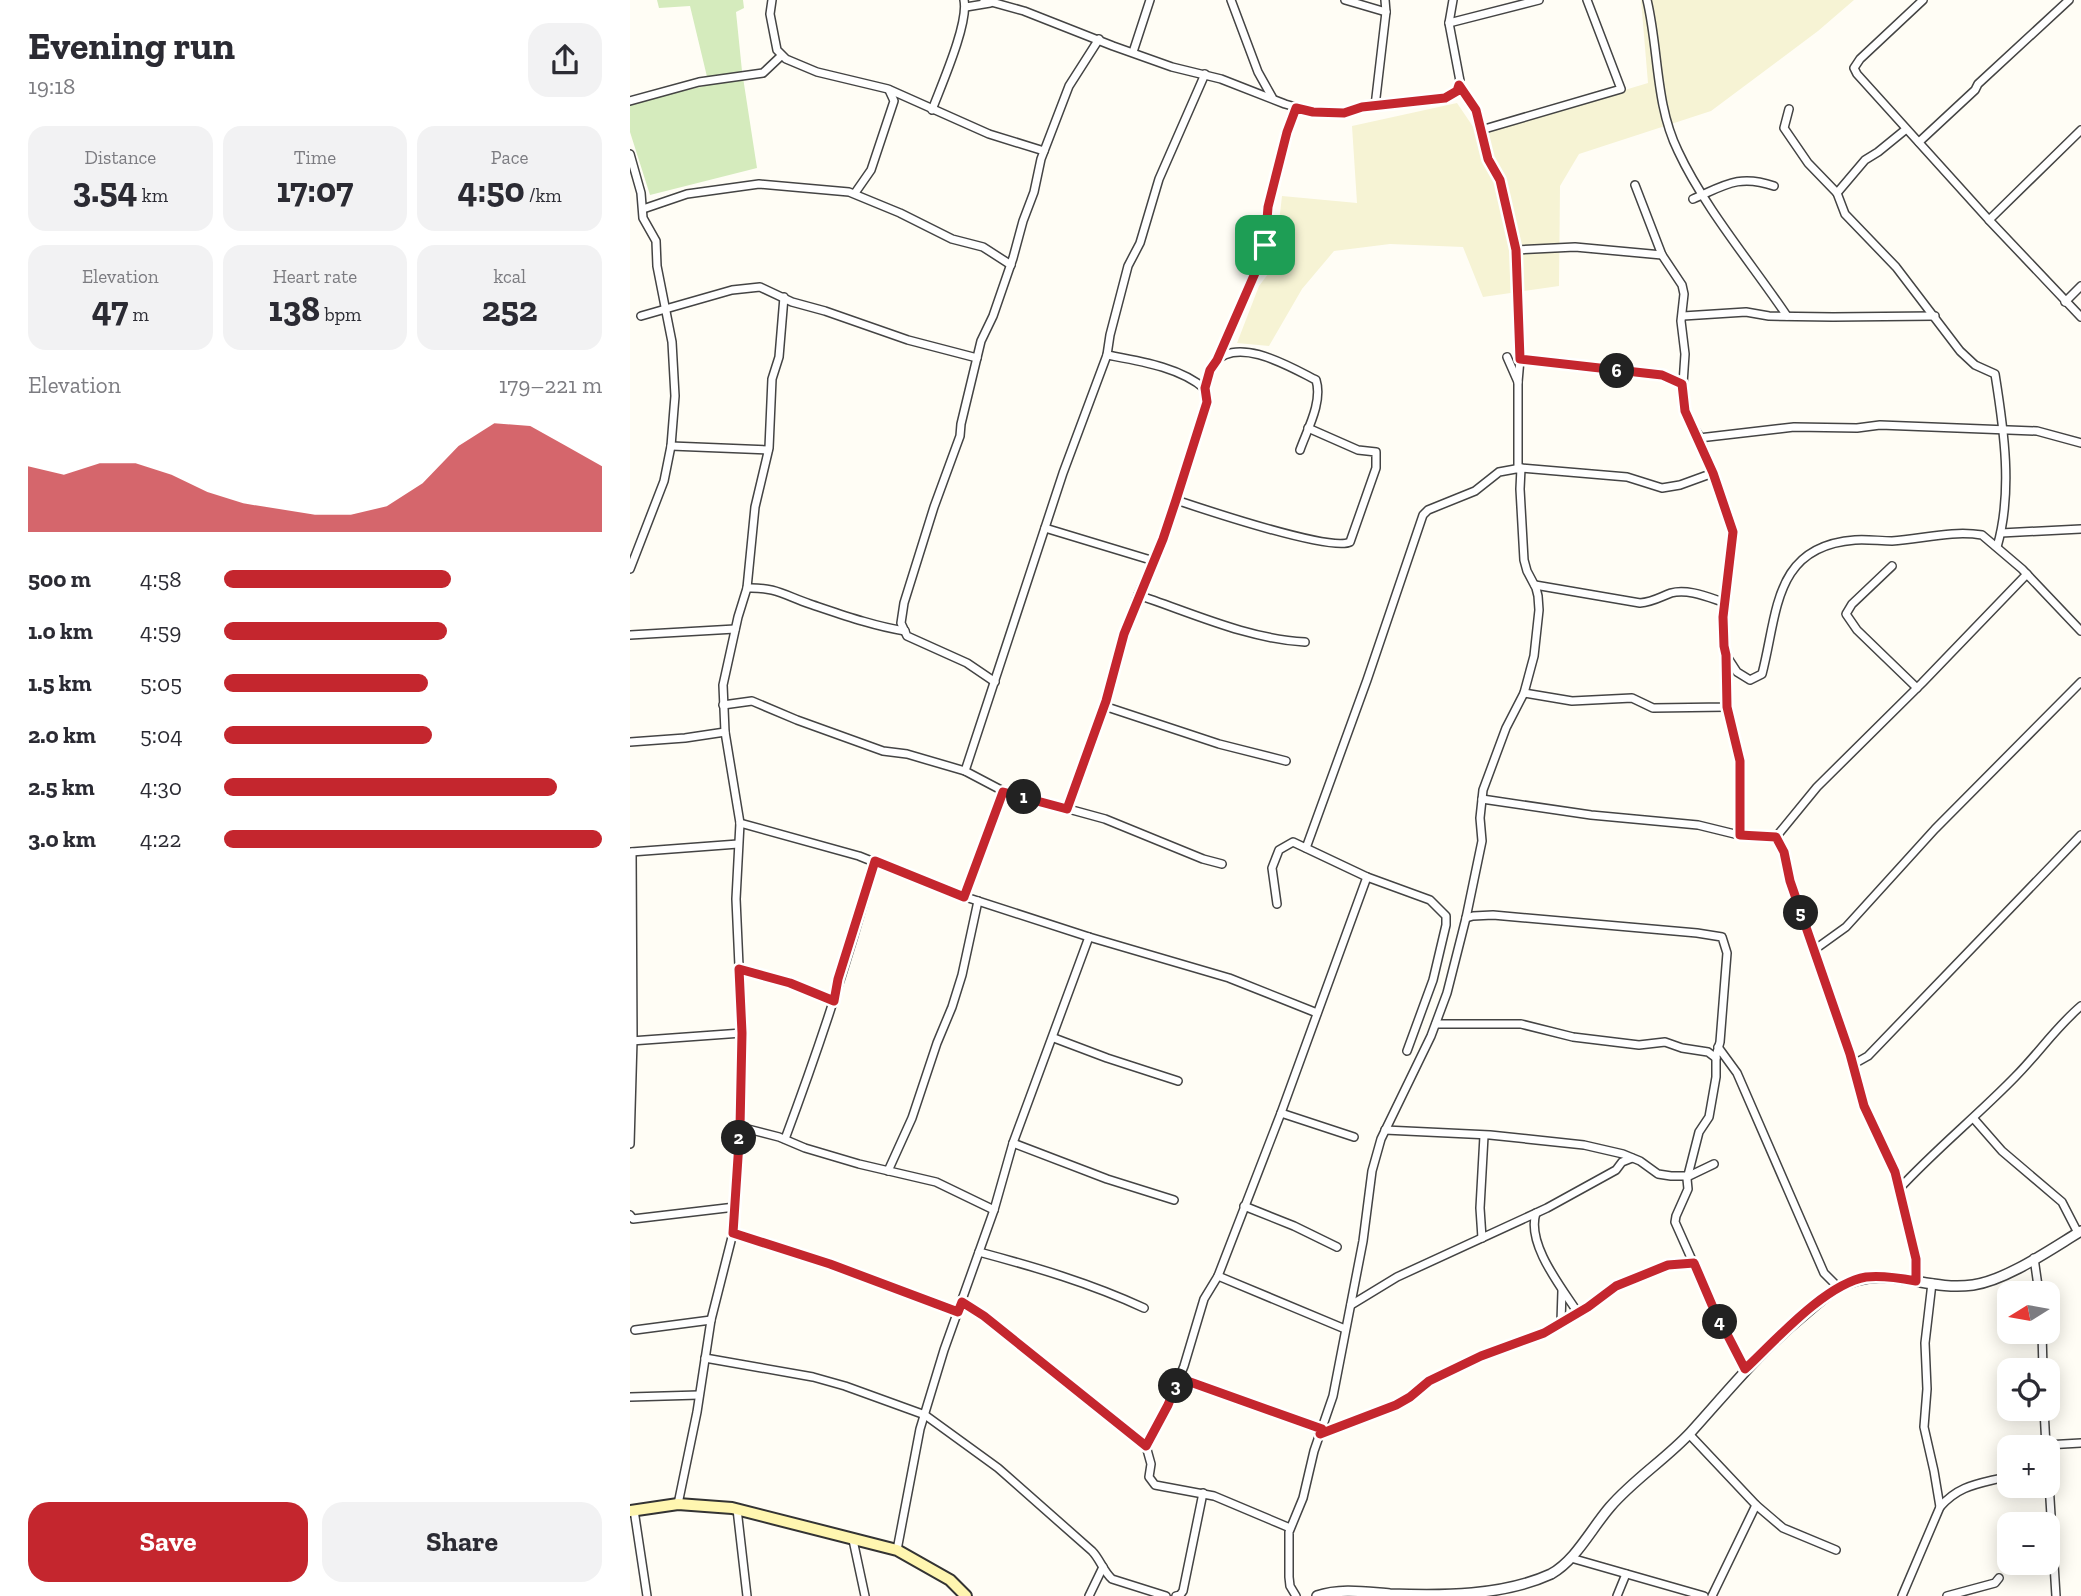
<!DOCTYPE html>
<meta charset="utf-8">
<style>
:root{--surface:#fff;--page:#f2f2f3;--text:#2b2b33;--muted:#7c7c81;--accent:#c4262e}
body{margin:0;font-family:"Zilla Slab",serif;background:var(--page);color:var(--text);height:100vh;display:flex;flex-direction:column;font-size:26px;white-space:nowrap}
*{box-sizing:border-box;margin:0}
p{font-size:23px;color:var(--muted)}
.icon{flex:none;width:38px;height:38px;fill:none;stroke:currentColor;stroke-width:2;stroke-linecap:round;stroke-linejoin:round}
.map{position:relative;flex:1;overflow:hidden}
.details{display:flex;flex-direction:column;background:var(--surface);width:630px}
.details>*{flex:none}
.needle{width:46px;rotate:259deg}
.buttons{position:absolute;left:1367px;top:1281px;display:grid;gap:14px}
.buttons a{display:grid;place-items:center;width:63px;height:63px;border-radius:14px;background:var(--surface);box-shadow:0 4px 18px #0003;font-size:35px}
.pin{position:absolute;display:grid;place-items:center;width:60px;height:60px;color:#fff;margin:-30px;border-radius:14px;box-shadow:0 4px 10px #0006}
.km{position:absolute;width:35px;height:35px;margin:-18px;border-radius:50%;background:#222;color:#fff;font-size:19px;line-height:35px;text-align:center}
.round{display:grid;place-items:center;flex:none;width:74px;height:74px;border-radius:21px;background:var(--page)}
.overview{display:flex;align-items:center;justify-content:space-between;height:119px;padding:0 28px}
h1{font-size:38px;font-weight:700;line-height:52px}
.figures{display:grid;grid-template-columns:repeat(3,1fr);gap:10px;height:119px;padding:7px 28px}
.figures div{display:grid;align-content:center;border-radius:18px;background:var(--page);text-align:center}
.figures b{font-size:35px;font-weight:700}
.figures small{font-size:19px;font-weight:400}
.figures p{font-size:19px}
.chart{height:196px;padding:14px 28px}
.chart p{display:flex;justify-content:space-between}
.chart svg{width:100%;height:126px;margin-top:7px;fill:var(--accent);opacity:.7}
.primary-button{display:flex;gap:14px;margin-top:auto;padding:14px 28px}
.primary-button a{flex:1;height:80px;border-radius:21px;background:var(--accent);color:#fff;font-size:28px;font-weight:700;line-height:80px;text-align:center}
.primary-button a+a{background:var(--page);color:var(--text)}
ul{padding:0 28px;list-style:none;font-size:23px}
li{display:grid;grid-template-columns:112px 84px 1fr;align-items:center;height:52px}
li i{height:18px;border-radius:9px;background:var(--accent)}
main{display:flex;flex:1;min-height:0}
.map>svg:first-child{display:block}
.farmland{fill:#f6f3d4}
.green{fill:#d5ebbd}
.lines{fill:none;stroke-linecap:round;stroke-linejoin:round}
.minor-casing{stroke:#444;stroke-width:10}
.tertiary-casing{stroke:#444;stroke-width:12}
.secondary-casing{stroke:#333;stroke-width:14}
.minor{stroke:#fff;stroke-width:7}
.tertiary{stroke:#fff;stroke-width:9}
.secondary{stroke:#fff6b0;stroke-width:10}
.route-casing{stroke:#fff;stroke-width:14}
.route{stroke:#c4262e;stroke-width:9}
</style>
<main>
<section class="details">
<div class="overview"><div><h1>Evening run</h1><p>19:18</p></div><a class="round"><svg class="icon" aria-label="share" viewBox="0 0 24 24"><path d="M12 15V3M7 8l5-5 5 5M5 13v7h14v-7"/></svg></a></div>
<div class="figures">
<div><p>Distance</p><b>3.54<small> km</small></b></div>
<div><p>Time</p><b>17:07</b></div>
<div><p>Pace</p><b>4:50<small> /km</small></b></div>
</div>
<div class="figures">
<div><p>Elevation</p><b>47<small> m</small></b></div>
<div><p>Heart rate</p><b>138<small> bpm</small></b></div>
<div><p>kcal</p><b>252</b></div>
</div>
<div class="chart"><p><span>Elevation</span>179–221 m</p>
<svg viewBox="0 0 160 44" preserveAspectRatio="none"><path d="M0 44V21L10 24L20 20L30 20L40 24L50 30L60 34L70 36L80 38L90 38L100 35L110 27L120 14L130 6L140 7L150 14L160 21V44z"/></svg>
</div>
<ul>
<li><b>500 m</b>4:58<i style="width:60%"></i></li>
<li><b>1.0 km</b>4:59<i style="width:59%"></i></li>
<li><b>1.5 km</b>5:05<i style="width:54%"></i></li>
<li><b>2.0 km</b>5:04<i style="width:55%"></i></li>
<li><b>2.5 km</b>4:30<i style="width:88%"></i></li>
<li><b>3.0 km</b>4:22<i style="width:100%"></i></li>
</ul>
<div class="primary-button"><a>Save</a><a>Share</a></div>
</section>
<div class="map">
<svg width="1451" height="1596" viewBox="0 0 1451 1596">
<rect width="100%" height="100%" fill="#fffdf5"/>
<polygon class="farmland" points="1011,0 1224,0 1188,31 1081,111 949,154 930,186 929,286 853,297 833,247 760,244 704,251 672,289 639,346 607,343 629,286 644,266 652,196 727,203 722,126 827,103 848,134 1018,83"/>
<polygon class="green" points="27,0 113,0 114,8 106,12 112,71 127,168 20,195 0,132 0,103 79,85 60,6 29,8"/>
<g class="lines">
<defs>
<g id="minor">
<polyline points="142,0 140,14 147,50 156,59 187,72 258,89 359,134 414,151"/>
<polyline points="354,0 394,11 483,46 542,67 591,79 655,104 683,112 714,113 732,107 805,100 815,98 827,91 830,81 819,23 823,0"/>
<polyline points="601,0 628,72 642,97"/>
<polyline points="715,0 756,12"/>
<path d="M1017 0C1029 50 1025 104 1048 151 1074 207 1122 264 1157 316"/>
<polyline points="1293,0 1230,59 1224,68 1227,74 1359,220 1451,130"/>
<polyline points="336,7 360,3"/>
<polyline points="819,23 909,0"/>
<polyline points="503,52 520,0"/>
<polyline points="829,85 846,110 858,159 870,180 886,250"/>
<polyline points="0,101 69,82 133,73 151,56"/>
<polyline points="745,106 756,12 755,0"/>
<path d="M1159 109 1154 128 1178 163 1207 193 1215 214 1266 267 1330 351 1345 365 1365 374C1374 430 1383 492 1367 547"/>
<path d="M302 110C311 86 339 23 334 0"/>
<polyline points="851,130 991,89 957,0"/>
<polyline points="1289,142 1345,90 1348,84 1439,0"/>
<polyline points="0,154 11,193 13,218 26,241 27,266 42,342 45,396 41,446 34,481 0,569"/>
<path d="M1005 185 1032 255 1052 285 1054 294 1051 321 1055 354 1052 399 1059 421 1068 434 1083 473 1103 532 1093 617 1094 652 1107 672 1120 680 1132 674C1148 613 1143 546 1225 540 1237 539 1250 541 1262 541 1292 539 1322 530 1352 535L1392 569 1451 631"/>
<polyline points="225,193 241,170 264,101 259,90"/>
<polyline points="1207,193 1235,160 1248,152 1275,130"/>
<path d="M1063 199C1095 185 1109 174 1144 186"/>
<polyline points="13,209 57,194 129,184 219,192 270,213 322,239 353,247 381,265"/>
<polyline points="1359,220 1451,317"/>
<polyline points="1435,302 1451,286"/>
<polyline points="11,316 102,290 130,287 162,302 195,311 278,340 347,358"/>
<polyline points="1053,316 1116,312 1139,316 1203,317 1305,316"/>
<polyline points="877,357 888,382 888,469"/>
<polyline points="890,359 886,250 945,247 1032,255"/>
<polyline points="587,360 629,264 635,245 638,207 657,132 666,108"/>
<polyline points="888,382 890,359 1032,375 1052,384"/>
<path d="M575 389C577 380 578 370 584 363 608 335 662 368 686 380 693 402 677 430 670 450"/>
<polyline points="1069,438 1164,427 1227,428 1250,425 1407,431 1451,443"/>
<polyline points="41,446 138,450"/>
<path d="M546 500C573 509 701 552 720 542L746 468V452L728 450 678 428"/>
<polyline points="415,528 524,561"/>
<polyline points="1371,533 1451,529"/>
<polyline points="1262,566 1222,604 1216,614 1227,630 1287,688"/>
<path d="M905 585 1010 603C1023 602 1030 597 1041 593 1058 588 1080 598 1096 603"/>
<path d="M117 588C145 587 154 595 180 604 210 614 243 626 275 631"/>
<path d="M508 595C562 613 618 639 675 642"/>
<polyline points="0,635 105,629"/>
<polyline points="365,682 337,663 277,636 271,623 274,603 304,507 330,436 331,424 351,341 363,316 383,258 393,221 404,192 411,159 439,86 469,39"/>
<polyline points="894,693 942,701 1002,698 1023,708 1097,707 1096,655"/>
<polyline points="93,705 122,701 167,720 253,751 277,754 335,771 373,791 475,819 573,859 592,864"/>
<polyline points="474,706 589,744 656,761"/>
<polyline points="1097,707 1110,761 1110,835"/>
<polyline points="0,742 55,738 95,732"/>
<polyline points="335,771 433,473 477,355 480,335 498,266 510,243 529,179 575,74"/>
<polyline points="852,799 961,815 1068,825 1117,837 1146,837"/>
<path d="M437 809 476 701 494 633 508 595 533 539 577 402 575 389C550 367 509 361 477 355"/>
<polyline points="110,823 229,856 314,890 459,937 599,978 687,1013"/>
<polyline points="676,848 737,680 793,515 798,510 845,491 869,472 891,468 997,477 1032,488 1050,485 1083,473"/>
<polyline points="1,852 108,844"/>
<polyline points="334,897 373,791"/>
<polyline points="647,904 642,868 649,850 663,842 737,877 800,900 816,916 816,925 803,980 777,1051"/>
<polyline points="836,918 843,916 863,915 1067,933 1092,937 1097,953 1090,1042 1086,1056 1086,1077 1079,1117 1069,1132 1057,1179 1058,1189 1046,1216 1045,1222 1082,1305 1115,1369"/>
<polyline points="1184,950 1216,927 1305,829 1451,682"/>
<polyline points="109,969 160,983 204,1001"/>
<polyline points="806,1024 891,1024 943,1037 1009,1045 1035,1042 1052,1048 1078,1052 1086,1058"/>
<polyline points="424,1038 477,1058 548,1081"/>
<polyline points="1,1041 112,1033"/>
<polyline points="1088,1047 1107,1073 1194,1273 1209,1288"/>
<polyline points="1222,1065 1238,1056 1451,835"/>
<polyline points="651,1113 724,1137"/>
<polyline points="1344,1119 1372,1151 1432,1202 1448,1233"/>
<polyline points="110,1127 149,1137 175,1148 229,1164 306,1182 364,1210"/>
<polyline points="755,1130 860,1135 954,1145 993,1154 1010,1161 1028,1174 1041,1176 1059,1176 1084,1164"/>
<path d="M155 1139C189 1048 220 955 245 861"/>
<polyline points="383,1143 477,1179 544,1200"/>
<polyline points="0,1144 3,1040 2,852"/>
<polyline points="258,1171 282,1118 307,1043 322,1007 332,975 348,901"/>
<path d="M1269 1189C1305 1150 1347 1116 1385 1077 1408 1054 1426 1027 1451 1006"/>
<polyline points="614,1206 664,1226 707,1247"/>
<path d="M906 1213C896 1244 932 1288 948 1313"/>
<polyline points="0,1215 3,1219 105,1207"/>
<polyline points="103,1233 200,1264 328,1312"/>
<polyline points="852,1238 850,1208 854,1136"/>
<path d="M349 1252C405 1267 460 1283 514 1308"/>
<polyline points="1404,1258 1409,1293"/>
<polyline points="588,1276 715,1329"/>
<polyline points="1286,1281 1286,1259 1265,1172 1234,1106 1220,1054 1160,881 1154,852 1146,837 1187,787 1292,683 1397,574"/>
<polyline points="333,1302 354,1316 516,1446"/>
<polyline points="721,1305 767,1277 917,1208 986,1170 992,1162 1002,1158"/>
<polyline points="931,1322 932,1291"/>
<polyline points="5,1330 81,1320"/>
<polyline points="1412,1332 1413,1370"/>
<path d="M75 1358 183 1377 215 1386 295 1415 368 1468 462 1551C470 1559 473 1571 482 1579L536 1596"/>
<polyline points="549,1378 692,1429"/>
<polyline points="0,1397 69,1395"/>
<polyline points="1414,1409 1416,1447"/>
<polyline points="690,1434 766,1405 780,1397 799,1381 851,1356 914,1333 958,1307 986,1286 1038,1266 1064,1263"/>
<polyline points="1059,1434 1126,1505 1153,1528 1206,1550"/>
<polyline points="1416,1445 1451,1443"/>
<polyline points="1418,1467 1426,1596"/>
<polyline points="48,1504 67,1412 81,1320 103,1233 110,1127 112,1033 106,899 110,823 95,732 93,685 108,617 117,588 125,507 139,448 142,379 149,357 154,297"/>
<path d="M1310 1507C1330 1484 1350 1484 1379 1476"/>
<polyline points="107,1509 117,1596"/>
<polyline points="4,1510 17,1596"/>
<polyline points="660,1528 584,1496 525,1485 519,1477 521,1464 516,1446 538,1405 554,1366 574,1299 588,1276 651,1113 737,877"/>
<polyline points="223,1540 235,1596"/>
<polyline points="267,1550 290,1429 314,1350 364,1210 383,1143 459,937"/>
<polyline points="941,1558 1074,1596"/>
<polyline points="459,1596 473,1567"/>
<polyline points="546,1596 550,1595 553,1591 573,1493"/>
<polyline points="666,1596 660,1586 659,1577 659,1532 673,1498 684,1451 703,1396 733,1241 742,1171 751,1139 801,1036 817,993 836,918 852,841 850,818 853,790 876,728 894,693 904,656 909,610 908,596 906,588 897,571 894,560 890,489 891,468"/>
<polyline points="987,1596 996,1574"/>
<polyline points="1082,1596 1126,1505"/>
<polyline points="1272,1596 1310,1507 1304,1471 1294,1427 1297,1389 1295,1343 1302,1283"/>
<polyline points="1317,1596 1365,1583 1369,1578"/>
</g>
<path id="tertiary" d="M687 1596C710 1588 735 1592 760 1594 812 1596 873 1596 921 1574 946 1560 961 1529 980 1507 1004 1479 1036 1459 1061 1432 1098 1391 1132 1349 1175 1314 1186 1305 1196 1295 1208 1288 1256 1262 1294 1292 1343 1285 1377 1280 1421 1249 1451 1231"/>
<polyline id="secondary" points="0,1511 48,1504 102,1508 267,1550 320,1580 336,1596"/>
</defs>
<use href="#minor" class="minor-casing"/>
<use href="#tertiary" class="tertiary-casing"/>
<use href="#secondary" class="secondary-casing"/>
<use href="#minor" class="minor"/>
<use href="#tertiary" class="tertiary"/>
<use href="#secondary" class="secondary"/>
</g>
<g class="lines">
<defs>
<path id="route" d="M829 85 846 110 858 159 870 180 886 250 890 359 1032 375 1052 384 1055 411 1083 473 1103 532 1093 617 1094 646 1096 655 1097 707 1110 761V835L1146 837 1154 852 1160 881 1220 1054 1234 1106 1265 1172 1286 1259V1281C1270 1278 1252 1275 1236 1277 1195 1284 1145 1341 1115 1369L1082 1305 1064 1263 1038 1265 986 1286 958 1307 914 1333 851 1356 799 1381 780 1397 766 1405 690 1434 692 1429 549 1378 538 1405 516 1446 354 1316 332 1302 328 1312 200 1264 103 1233 110 1127 112 1033 109 969 160 983 204 1001 208 979 245 861 334 897 373 792 437 809 476 701 494 634 533 539 546 500 577 402 575 388 580 370 587 360 629 264 635 245 638 207 657 132 666 108 683 112 714 113 732 107 815 98 827 91Z"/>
</defs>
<use href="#route" class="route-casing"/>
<use href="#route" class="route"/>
</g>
</svg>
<div class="buttons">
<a><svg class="needle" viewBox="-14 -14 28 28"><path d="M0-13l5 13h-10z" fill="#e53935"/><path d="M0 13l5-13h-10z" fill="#7c7c81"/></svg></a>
<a><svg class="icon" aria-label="locate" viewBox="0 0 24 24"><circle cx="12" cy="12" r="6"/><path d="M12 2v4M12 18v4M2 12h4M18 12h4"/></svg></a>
<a>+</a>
<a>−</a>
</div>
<div class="pin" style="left:635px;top:245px;background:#1e9e55"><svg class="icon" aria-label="arrive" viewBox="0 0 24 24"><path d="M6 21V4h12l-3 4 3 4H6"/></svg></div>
<b class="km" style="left:394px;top:797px">1</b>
<b class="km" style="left:109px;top:1138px">2</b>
<b class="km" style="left:546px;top:1386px">3</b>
<b class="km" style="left:1090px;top:1322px">4</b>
<b class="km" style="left:1171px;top:913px">5</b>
<b class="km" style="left:987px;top:371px">6</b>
</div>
</main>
